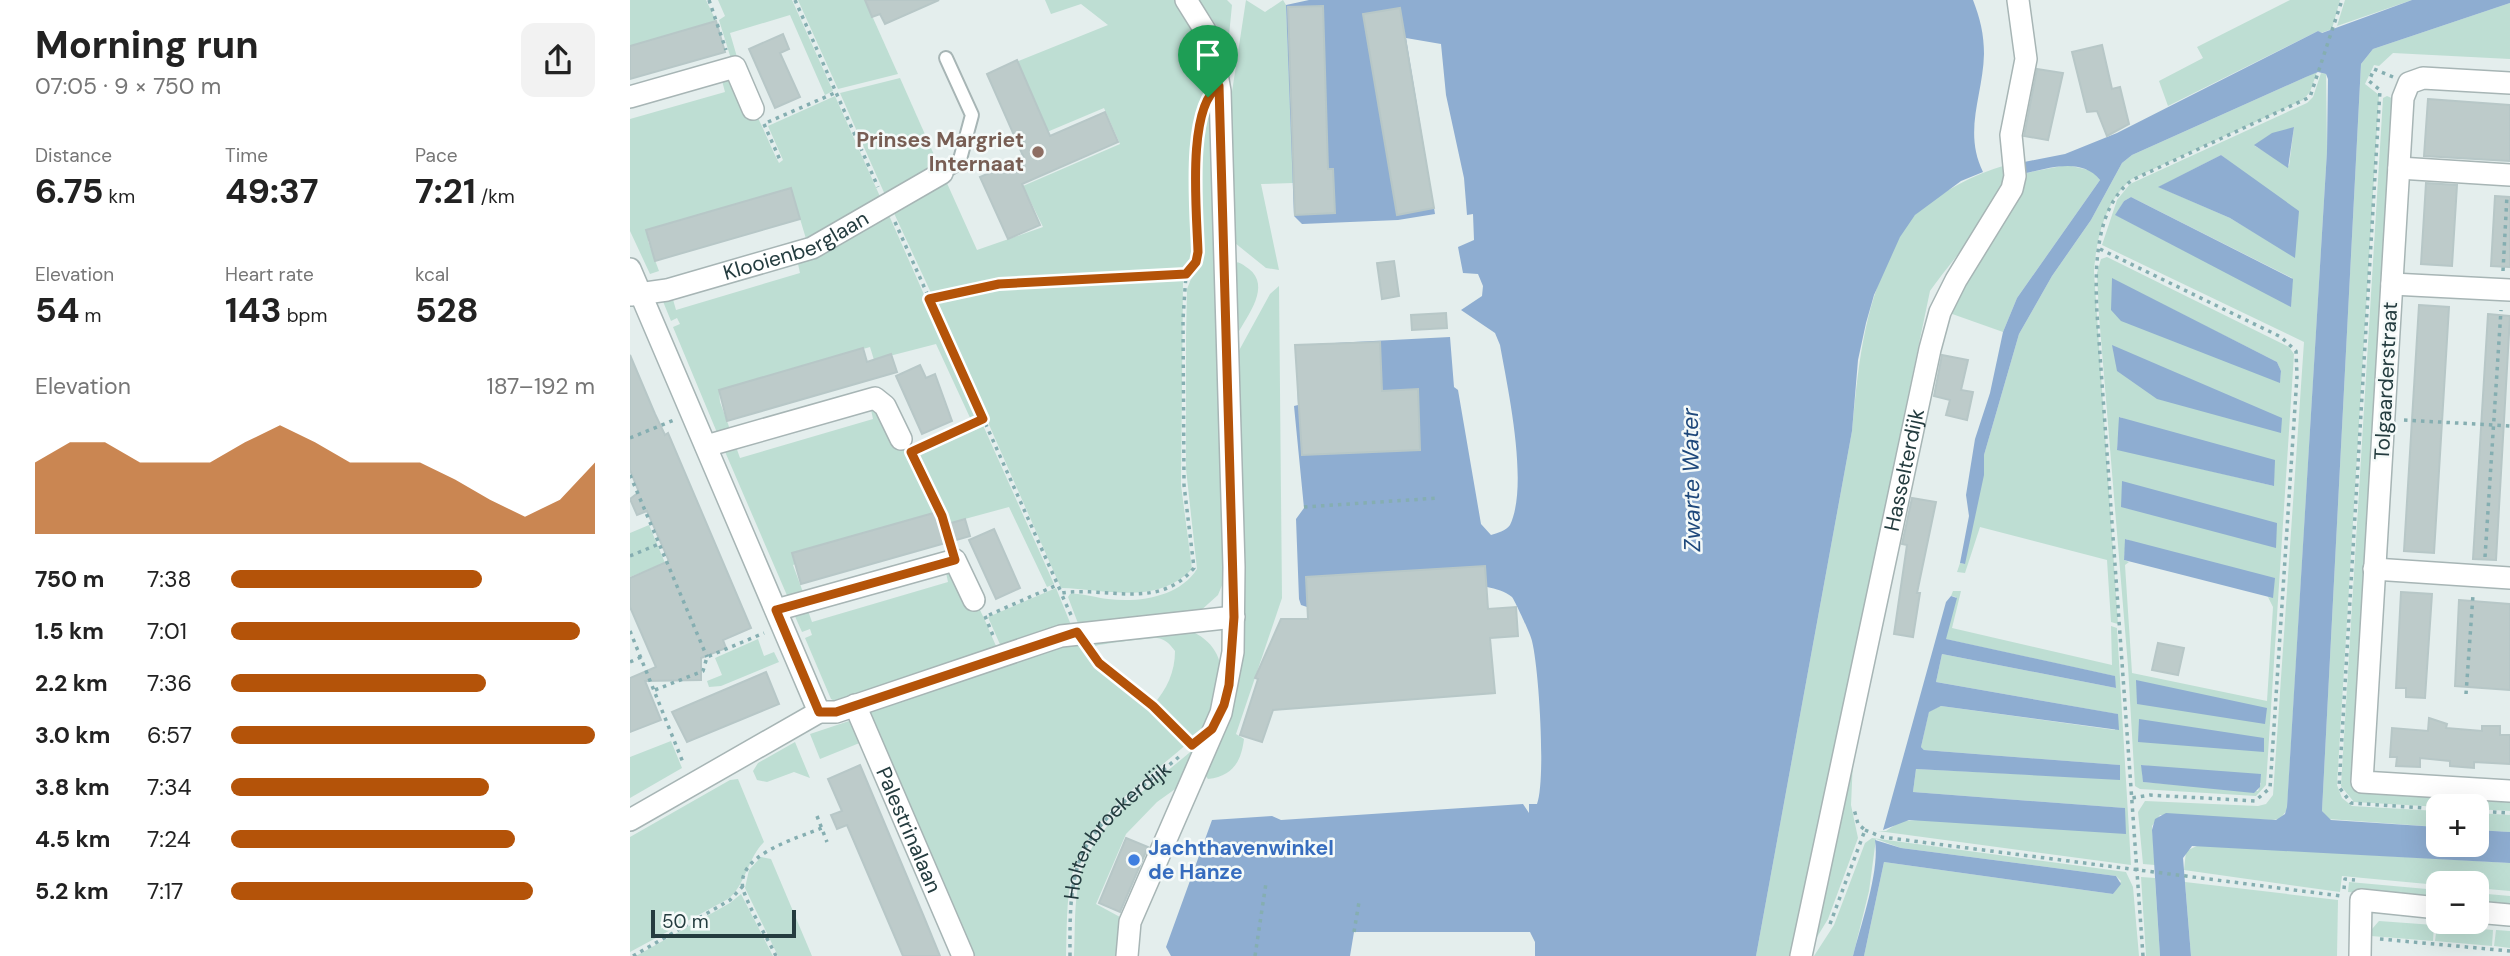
<!DOCTYPE html>
<meta charset="utf-8">
<style>
:root{--surface:#fff;--page:#f2f2f2;--text:#222;--muted:#767676;--accent:#b45309}
body{margin:0;font-family:"DM Sans",sans-serif;background:var(--page);color:var(--text);height:100vh;display:flex;flex-direction:column;font-size:26px;white-space:nowrap}
*{box-sizing:border-box;margin:0}
p{font-size:23px;color:var(--muted)}
.icon{flex:none;width:38px;height:38px;fill:none;stroke:currentColor;stroke-width:2;stroke-linecap:round;stroke-linejoin:round}
.map{position:relative;flex:1;overflow:hidden}
.panel{display:flex;flex-direction:column;background:var(--surface);width:630px}
.panel>*{flex:none}
.fabs{position:absolute;left:1796px;top:794px;display:grid;gap:14px}
.fabs a{display:grid;place-items:center;width:63px;height:63px;border-radius:14px;background:var(--surface);box-shadow:0 7px 28px #0002;font-size:35px}
.scale{position:absolute;left:21px;bottom:18px;width:145px;box-sizing:border-box;padding-left:7px;border:4px solid #243c3f;border-top:0;font-size:19px;line-height:24px;white-space:nowrap;color:#243c3f;-webkit-text-stroke:5px #f5faf9;paint-order:stroke}
.pin{position:absolute;display:grid;place-items:center;width:60px;height:60px;color:#fff;margin:-72px -30px;border-radius:50% 50% 50% 0;rotate:-45deg;box-shadow:0 0 7px #0007}
.pin .icon{rotate:45deg}
.round{display:grid;place-items:center;flex:none;width:74px;height:74px;border-radius:14px;background:var(--page)}
.head{display:flex;align-items:center;justify-content:space-between;height:119px;padding:0 35px}
h1{font-size:38px;font-weight:700;line-height:52px}
.figures{display:grid;grid-template-columns:repeat(3,1fr);gap:10px;height:119px;padding:7px 35px}
.figures div{display:grid;align-content:center}
.figures b{font-size:35px;font-weight:700}
.figures small{font-size:19px;font-weight:400}
.figures p{font-size:19px}
.chart{height:196px;padding:14px 35px}
.chart p{display:flex;justify-content:space-between}
.chart svg{width:100%;height:126px;margin-top:7px;fill:var(--accent);opacity:.7}
ul{padding:0 35px;list-style:none;font-size:23px}
li{display:grid;grid-template-columns:112px 84px 1fr;align-items:center;height:52px}
li i{height:18px;border-radius:9px;background:var(--accent)}
main{display:flex;flex:1;min-height:0}
.map>svg:first-child{display:block}
.green{fill:#beded3;fill-rule:evenodd}
.water{fill:#8eadd1}
.building{fill:#bdcbca;stroke:#b7c7c7;stroke-width:2}
.lines{fill:none;stroke-linecap:round;stroke-linejoin:round}
.service-casing{stroke:#a7b5b5;stroke-width:16}
.minor-casing{stroke:#a7b5b5;stroke-width:24}
.path{stroke:#85aeb1;stroke-width:3.5;stroke-dasharray:3.5 5;stroke-linecap:butt}
.service{stroke:#fff;stroke-width:12}
.minor{stroke:#fff;stroke-width:21}
.route-casing{stroke:#fff;stroke-width:14}
.route{stroke:#b45309;stroke-width:9}
.education-dot{fill:#8d6e63;stroke:#f5faf9;stroke-width:2.5}
.shop-dot{fill:#3f7fe0;stroke:#f5faf9;stroke-width:2.5}
.labels{text-anchor:middle;stroke-width:5;stroke-linejoin:round;paint-order:stroke}
.education-label{font-size:21px;font-weight:bold;fill:#785e54;stroke:#f5faf9;text-anchor:end}
.street-label{font-size:21px;fill:#243c3f;stroke:#f5faf9}
.shop-label{font-size:21px;font-weight:bold;fill:#366cbe;stroke:#f5faf9;text-anchor:start}
.water-label{font-size:23px;font-style:italic;fill:#1e487b;stroke:#f5faf9}
</style>
<main>
<section class="panel">
<div class="head"><div><h1>Morning run</h1><p>07:05 · 9 × 750 m</p></div><a class="round"><svg class="icon" aria-label="share" viewBox="0 0 24 24"><path d="M12 15V3M7 8l5-5 5 5M5 13v7h14v-7"/></svg></a></div>
<div class="figures">
<div><p>Distance</p><b>6.75<small> km</small></b></div>
<div><p>Time</p><b>49:37</b></div>
<div><p>Pace</p><b>7:21<small> /km</small></b></div>
</div>
<div class="figures">
<div><p>Elevation</p><b>54<small> m</small></b></div>
<div><p>Heart rate</p><b>143<small> bpm</small></b></div>
<div><p>kcal</p><b>528</b></div>
</div>
<div class="chart"><p><span>Elevation</span>187–192 m</p>
<svg viewBox="0 0 160 44" preserveAspectRatio="none"><path d="M0 44V19L10 12L20 12L30 19L40 19L50 19L60 12L70 6L80 12L90 19L100 19L110 19L120 25L130 32L140 38L150 32L160 19V44z"/></svg>
</div>
<ul>
<li><b>750 m</b>7:38<i style="width:69%"></i></li>
<li><b>1.5 km</b>7:01<i style="width:96%"></i></li>
<li><b>2.2 km</b>7:36<i style="width:70%"></i></li>
<li><b>3.0 km</b>6:57<i style="width:100%"></i></li>
<li><b>3.8 km</b>7:34<i style="width:71%"></i></li>
<li><b>4.5 km</b>7:24<i style="width:78%"></i></li>
<li><b>5.2 km</b>7:17<i style="width:83%"></i></li>
</ul>
</section>
<div class="map">
<svg width="1880" height="956" viewBox="0 0 1880 956">
<rect width="100%" height="100%" fill="#e4eeed"/>
<g class="green">
<polygon points="0,0 76,0 86,21 0,46"/>
<polygon points="88,0 162,0 203,91 195,95 160,15 100,33 107,57 101,59 89,20 95,16"/>
<polygon points="168,0 235,0 268,74 208,89"/>
<path d="M415 0H546L571 37 584 85C544 137 572 199 564 253 563 261 558 267 553 271L367 281 302 295 263 211 316 181 347 250 413 227 393 186 490 144 474 108 417 132 386 62 478 25 451 4 421 14Z"/>
<polygon points="569,0 597,0 602,5 596,66 588,28"/>
<polygon points="616,0 635,12 653,0 656,5 663,183 631,184 649,270 636,268 605,243 598,118"/>
<polygon points="1660,0 1710,0 1702,29 1691,33 1688,31 1538,106 1529,81 1573,58 1567,47"/>
<polygon points="1715,0 1782,0 1707,26"/>
<polygon points="1880,3 1880,59 1763,53 1749,66 1744,65 1735,84 1749,95 1707,785 1712,798 1722,806 1808,811 1808,827 1698,819 1692,811 1731,64 1743,49"/>
<path d="M1687 72 1680 92 1673 100 1502 179C1475 200 1466 240 1464 272L1488 624 1481 622 1477 560 1350 527 1335 573 1327 572 1330 563 1334 564C1340 542 1342 520 1347 499 1350 483 1354 471 1354 455L1389 334 1422 276 1461 220 1492 163 1502 155Z"/>
<path d="M1691 73 1696 74 1697 151 1657 810 1650 819 1642 820 1530 815 1522 826 1525 865 1513 864 1508 812 1515 801 1628 806 1636 804 1643 795 1674 342 1472 245 1487 200 1500 184 1677 103 1683 97ZM1664 127 1659 166 1625 146ZM1591 155 1618 176 1665 257 1600 218 1529 187ZM1501 197 1662 278 1661 306 1486 215 1494 201Z"/>
<path d="M91 77C124 93 133 133 149 163L153 160 138 126 205 96 252 201 177 242 161 189 18 241 29 271 20 274 0 231V119L95 92Z"/>
<polygon points="270,78 309,166 256,197 210,93"/>
<polygon points="1757,96 1766,100 1724,790 1880,800 1880,811 1724,802 1711,786 1753,98"/>
<path d="M581 101 600 566 588 595 568 613 449 626 438 597 440 594C453 593 465 598 478 599 509 603 549 597 567 569L556 469V336L557 289 571 254 570 153Z"/>
<path d="M1376 165C1379 198 1319 263 1300 291L1161 956H1126L1222 431C1228 369 1233 311 1261 254 1268 240 1275 223 1287 213 1314 190 1342 175 1376 165Z"/>
<polygon points="1437,165 1463,171 1470,180 1387,298 1373,332 1311,310 1391,174"/>
<polygon points="258,213 349,419 342,422 306,344 244,360 240,347 89,390 90,402 101,432 88,435 43,327 50,324 47,318 41,321 32,299 42,296 46,310 170,273 167,259"/>
<path d="M1477 257 1659 347 1664 354 1636 785 1626 796 1510 789 1505 786 1498 666 1469 315 1467 273 1471 259ZM1482 279 1647 362 1651 371 1650 382ZM1490 417 1644 486 1487 449ZM1496 539 1642 598 1638 597 1643 607 1637 701 1502 673 1495 565 1499 562 1494 560ZM1512 765 1631 783 1628 791 1513 782Z"/>
<path d="M604 262C611 262 613 265 619 269 641 286 618 315 608 333Z"/>
<path d="M549 277 553 281 551 485 562 569C526 606 476 589 431 588L305 302 367 288Z"/>
<path d="M649 286 652 598 606 734 614 739C611 762 603 776 578 779L575 775 592 726 606 356 640 294Z"/>
<polygon points="240,405 274,442 307,512 163,565 174,595 159,600 93,447 105,444 110,458 243,419"/>
<polygon points="352,423 424,584 417,587 379,507 320,523 317,514 310,511 284,453"/>
<polygon points="19,525 35,563 0,577 0,533"/>
<path d="M315 568C342 580 356 625 368 650L207 702 201 699 175 638 182 635 180 629 172 632 163 612 177 608 182 622 318 582Z"/>
<polygon points="426,588 441,625 372,649 358,617"/>
<polygon points="1323,591 1331,591 1322,628 1482,665 1481,626 1487,628 1501,865 1248,831 1256,831 1271,821 1494,808 1283,792 1286,769 1490,779 1489,765 1294,750 1291,747 1299,711 1311,706 1485,730 1487,714 1306,682 1312,654 1486,688 1484,676 1315,639 1326,597 1321,596"/>
<path d="M563 632C610 654 592 714 561 741L523 705C537 689 545 672 545 651 540 644 535 639 527 638 520 638 469 644 466 646V656L453 637Z"/>
<polygon points="128,639 134,656 144,652 149,662 91,686 79,687 77,681 92,675 85,658"/>
<path d="M446 639C478 678 522 708 558 743 515 781 457 817 442 875 436 901 437 929 436 956H342L239 712 241 709Z"/>
<polygon points="222,720 232,742 190,759 180,734"/>
<polygon points="1224,738 1221,805 1228,838 1198,919 1184,942"/>
<polygon points="41,741 52,768 0,798 0,757"/>
<polygon points="165,742 180,778 164,772 137,782 127,780 123,771 128,763"/>
<path d="M566 747 548 787 527 802 496 834 466 904 490 917 486 956H444C445 931 444 905 449 880 462 822 523 785 566 747Z"/>
<path d="M108 779 134 842C118 857 116 885 98 899L0 952V837L100 780Z"/>
<polygon points="1846,813 1880,815 1880,832 1846,830"/>
<polygon points="1242,838 1496,872 1503,887 1509,956 1234,956 1254,862 1483,894 1491,881 1486,876 1271,848 1246,839 1239,891 1223,956 1184,956 1204,925 1235,843"/>
<polygon points="1569,845 1880,863 1880,891 1846,888 1846,884 1808,885 1712,876 1710,892 1554,870 1556,851"/>
<polygon points="131,857 141,859 182,956 148,956 115,888 119,870"/>
<polygon points="1511,877 1525,878 1530,956 1516,956"/>
<polygon points="1555,882 1708,900 1707,956 1561,956"/>
<polygon points="1719,882 1808,890 1808,900 1718,892"/>
<polygon points="1846,893 1880,896 1880,906 1846,903"/>
<polygon points="111,894 143,956 6,956 100,903"/>
<polygon points="1749,921 1804,925 1803,941 1741,936 1742,929"/>
<polygon points="1807,925 1863,930 1862,946 1805,941"/>
<polygon points="1866,930 1880,931 1880,948 1864,946"/>
</g>
<g class="water">
<path d="M679 0H1343C1350 18 1354 34 1354 54 1353 96 1333 131 1353 172L1331 181 1285 215 1270 237 1244 295 1236 323 1228 360 1222 431 1126 956H905V942L900 932H724L720 956H541L536 947 582 820 642 816 651 820 893 804 899 813V804H907C916 780 909 669 902 641 901 635 884 599 882 597 875 591 866 589 857 587L677 607 671 605 669 599 666 519 674 508 664 406 668 405 666 345 820 337 824 387 828 390 851 524 861 535C867 533 876 531 880 525 899 485 878 390 870 345L865 333 831 310 852 296 853 286 848 274 833 273 828 247 844 240 843 214 837 215 834 178 816 95 811 44 776 38 805 214 768 220 672 224 664 216 656 5Z"/>
<path d="M1782 0H1880V3L1743 49 1731 64 1692 811 1701 820 1808 827V845H1846V830L1880 832V863L1562 846 1553 858 1561 956H1530L1522 830 1525 819 1536 813 1646 820 1655 814 1657 807 1697 151 1698 79 1696 74 1688 72 1676 77 1502 155 1492 163 1461 220 1422 276 1389 334 1354 455V475L1335 564 1330 563 1339 516 1336 495 1345 439 1360 393 1373 332 1387 298 1470 180C1451 156 1417 169 1391 174L1389 163 1435 154 1487 133 1688 31 1692 33Z"/>
<polygon points="1664,127 1658,168 1624,145 1642,133"/>
<polygon points="1591,155 1669,211 1665,258 1600,218 1528,187"/>
<polygon points="1501,197 1663,279 1661,307 1485,215 1494,201"/>
<polygon points="1482,278 1647,362 1651,371 1650,383 1491,321 1481,310"/>
<polygon points="1482,345 1652,418 1651,433 1527,399 1487,371"/>
<polygon points="1489,417 1645,460 1644,486 1487,450"/>
<polygon points="1492,481 1647,523 1646,548 1491,507"/>
<polygon points="1495,539 1645,578 1643,598 1494,560"/>
<polygon points="1321,596 1327,598 1316,639 1485,676 1486,688 1312,654 1306,682 1488,714 1489,730 1311,706 1299,712 1291,747 1294,750 1490,765 1490,780 1286,769 1283,792 1495,808 1496,834 1279,820 1253,830 1316,602"/>
<polygon points="1506,680 1637,708 1635,724 1507,704"/>
<polygon points="1509,719 1634,738 1634,752 1508,742"/>
<polygon points="1511,765 1631,774 1630,787 1624,793 1513,782"/>
<path d="M1245 840 1271 848 1486 876 1491 884 1483 894 1254 862 1234 956H1223C1231 924 1250 871 1245 840Z"/>
</g>
<g class="building">
<polygon points="235,0 309,0 255,24 250,14 242,17"/>
<polygon points="693,6 698,169 703,169 705,213 665,215 658,7"/>
<polygon points="770,8 804,208 767,215 733,14"/>
<polygon points="86,21 95,52 0,79 0,46"/>
<polygon points="153,34 159,49 150,53 170,97 145,108 119,49"/>
<polygon points="1472,45 1482,89 1490,87 1499,124 1477,136 1467,111 1457,112 1442,52"/>
<polygon points="387,60 420,136 475,112 488,142 392,184 410,225 378,239 350,177 394,158 357,74"/>
<polygon points="1407,69 1433,73 1418,140 1394,136"/>
<polygon points="1798,99 1880,105 1880,161 1794,156"/>
<polygon points="1796,183 1827,185 1822,266 1791,264"/>
<polygon points="161,188 170,219 25,261 16,230"/>
<polygon points="1865,196 1880,197 1880,267 1861,266"/>
<polygon points="764,261 769,296 752,299 747,263"/>
<polygon points="1789,305 1819,307 1804,553 1774,551"/>
<polygon points="816,313 817,328 782,330 781,315"/>
<polygon points="1858,314 1880,316 1866,560 1843,559"/>
<polygon points="750,342 752,391 788,389 790,450 672,455 665,345"/>
<polygon points="233,348 237,362 261,354 267,372 97,421 89,390"/>
<polygon points="0,355 25,414 35,435 38,433 121,628 93,640 96,648 71,658 71,680 15,681 31,720 0,732 0,678 26,667 0,607 0,578 39,561 17,511 7,515 0,499 9,492 0,470"/>
<polygon points="1312,355 1338,360 1331,390 1343,392 1337,420 1316,415 1320,400 1304,396"/>
<polygon points="290,365 296,378 305,374 322,421 292,434 266,376"/>
<polygon points="1282,498 1306,502 1287,593 1290,593 1283,637 1264,634 1277,545 1272,544"/>
<polygon points="307,512 311,526 335,519 340,536 171,584 162,553"/>
<polygon points="364,529 390,588 366,599 339,540"/>
<polygon points="855,566 858,609 886,607 888,636 860,638 865,693 643,710 632,742 610,735 628,679 625,678 651,619 678,619 676,577"/>
<polygon points="1771,592 1802,594 1795,698 1776,697 1776,688 1766,688"/>
<polygon points="1829,600 1880,604 1880,690 1825,686"/>
<polygon points="1528,643 1554,648 1548,675 1522,670"/>
<polygon points="136,672 149,704 57,742 42,712"/>
<polygon points="1799,718 1817,724 1816,728 1852,731 1852,726 1870,726 1870,735 1880,735 1880,764 1844,762 1844,768 1820,766 1820,761 1790,758 1790,767 1766,766 1767,757 1760,757 1762,728 1798,731"/>
<polygon points="230,765 294,917 310,956 273,956 217,825 207,829 201,815 212,811 198,779"/>
<polygon points="496,838 518,847 490,912 469,903"/>
</g>
<g class="lines">
<defs>
<polyline id="service" points="312,173 329,163 342,115 316,58"/>
<g id="minor">
<polyline points="1880,83 1793,78 1779,83 1773,98 1732,782 1880,791"/>
<polyline points="0,97 105,67 123,109"/>
<polyline points="1769,168 1880,175"/>
<polyline points="0,269 189,712"/>
<polyline points="1762,284 1880,290"/>
<path id="s2" d="M1 295 37 290 182 248 312 173"/>
<polyline points="76,446 245,398 255,406 271,439"/>
<polyline points="1744,569 1880,578"/>
<polyline points="146,610 325,560 344,600"/>
<path id="s3" d="M225 705 333 956"/>
<polyline points="0,820 189,712 206,712 431,636 604,617"/>
<polyline points="1846,912 1880,915"/>
<polyline points="497,956 500,922 591,713 603,652 604,567 590,91 581,40 556,0"/>
<path id="s4" d="M1171 956 1300 349 1310 312 1326 280 1382 189 1385 176 1381 135 1396 59 1388 0"/>
<polyline points="1730,956 1731,900 1808,908"/>
</g>
</defs>
<use href="#service" class="service-casing"/>
<use href="#minor" class="minor-casing"/>
<g class="path">
<polyline points="79,0 96,50"/>
<polyline points="165,0 248,187"/>
<polyline points="1763,77 1744,69 1739,81 1750,90 1709,787 1721,803 1808,809"/>
<polyline points="138,122 207,92"/>
<polyline points="134,124 150,160"/>
<polyline points="265,222 431,592"/>
<polyline points="1470,249 1651,337 1666,351 1667,376 1640,788 1625,801 1520,795 1502,798"/>
<polyline points="1873,271 1877,195"/>
<polyline points="299,298 369,284 556,274"/>
<polyline points="1774,420 1880,426"/>
<polyline points="0,438 44,420"/>
<polyline points="288,449 353,419"/>
<polyline points="283,455 312,516 319,541"/>
<polyline points="0,475 77,657"/>
<polyline points="674,507 809,498"/>
<polyline points="0,556 29,544"/>
<polyline points="1855,557 1871,310"/>
<polyline points="359,615 427,585"/>
<path d="M441 615 431 593C478 586 528 611 564 568L554 485 553 319 556 274 566 262 568 252 565 164 570 127"/>
<polyline points="355,616 364,638"/>
<polyline points="0,631 54,765"/>
<polyline points="461,653 558,742"/>
<polyline points="0,662 11,657"/>
<polyline points="25,690 73,671 77,657 134,633"/>
<polyline points="1836,694 1843,595"/>
<polyline points="1846,811 1880,813"/>
<polyline points="187,816 197,842"/>
<polyline points="1235,830 1252,837 1711,896"/>
<polyline points="1714,889 1715,879 1725,880"/>
<polyline points="1200,924 1235,830 1228,824 1224,809"/>
<polyline points="724,932 729,902"/>
<polyline points="1750,939 1880,951"/>
<polyline points="3,956 100,900 113,886"/>
<path d="M146 956C136 935 122 914 114 892 101 856 168 838 192 828"/>
<path id="s1" d="M440 956C440 926 439 894 448 865 464 816 515 787 551 755"/>
<polyline points="625,956 636,883"/>
<path d="M1513 956 1467 313C1465 270 1464 209 1502 180L1680 97 1712 0"/>
</g>
<use href="#service" class="service"/>
<use href="#minor" class="minor"/>
</g>
<g class="lines">
<defs>
<path id="route" d="M589 86 604 617 599 685 594 705 582 729 562 745 523 706 469 663 447 632 206 712H189L146 610 325 560 312 516 281 452 353 419 299 299 369 284 556 274 566 262 568 252C567 215 556 107 589 86Z"/>
</defs>
<use href="#route" class="route-casing"/>
<use href="#route" class="route"/>
</g>
<circle class="education-dot" cx="408" cy="152" r="7"/>
<circle class="shop-dot" cx="504" cy="860" r="7"/>
<g class="labels">
<g class="education-label">
<text x="394" y="147">Prinses Margriet<tspan x="394" dy="24">Internaat</tspan></text>
</g>
<g class="street-label">
<text dy="7" stroke="none"><textPath href="#s2" startOffset="173">Klooienberglaan</textPath></text>
<text transform="translate(1756 381) rotate(-87)" y="7">Tolgaarderstraat</text>
<text dy="7" stroke="none"><textPath href="#s4" startOffset="497">Hasselterdijk</textPath></text>
<text dy="7" stroke="none"><textPath href="#s3" startOffset="136">Palestrinalaan</textPath></text>
<text dy="7" stroke="none"><textPath href="#s1" startOffset="142">Holtenbroekerdijk</textPath></text>
</g>
<g class="shop-label">
<text x="518" y="855">Jachthavenwinkel<tspan x="518" dy="24">de Hanze</tspan></text>
</g>
<g class="water-label">
<text transform="translate(1061 480) rotate(-91)" y="8">Zwarte Water</text>
</g>
</g>
</svg>
<div class="fabs">
<a>+</a>
<a>−</a>
</div>
<div class="scale">50 m</div>
<div class="pin" style="left:578px;top:97px;background:#1e9e55"><svg class="icon" aria-label="arrive" viewBox="0 0 24 24"><path d="M6 21V4h12l-3 4 3 4H6"/></svg></div>
</div>
</main>
